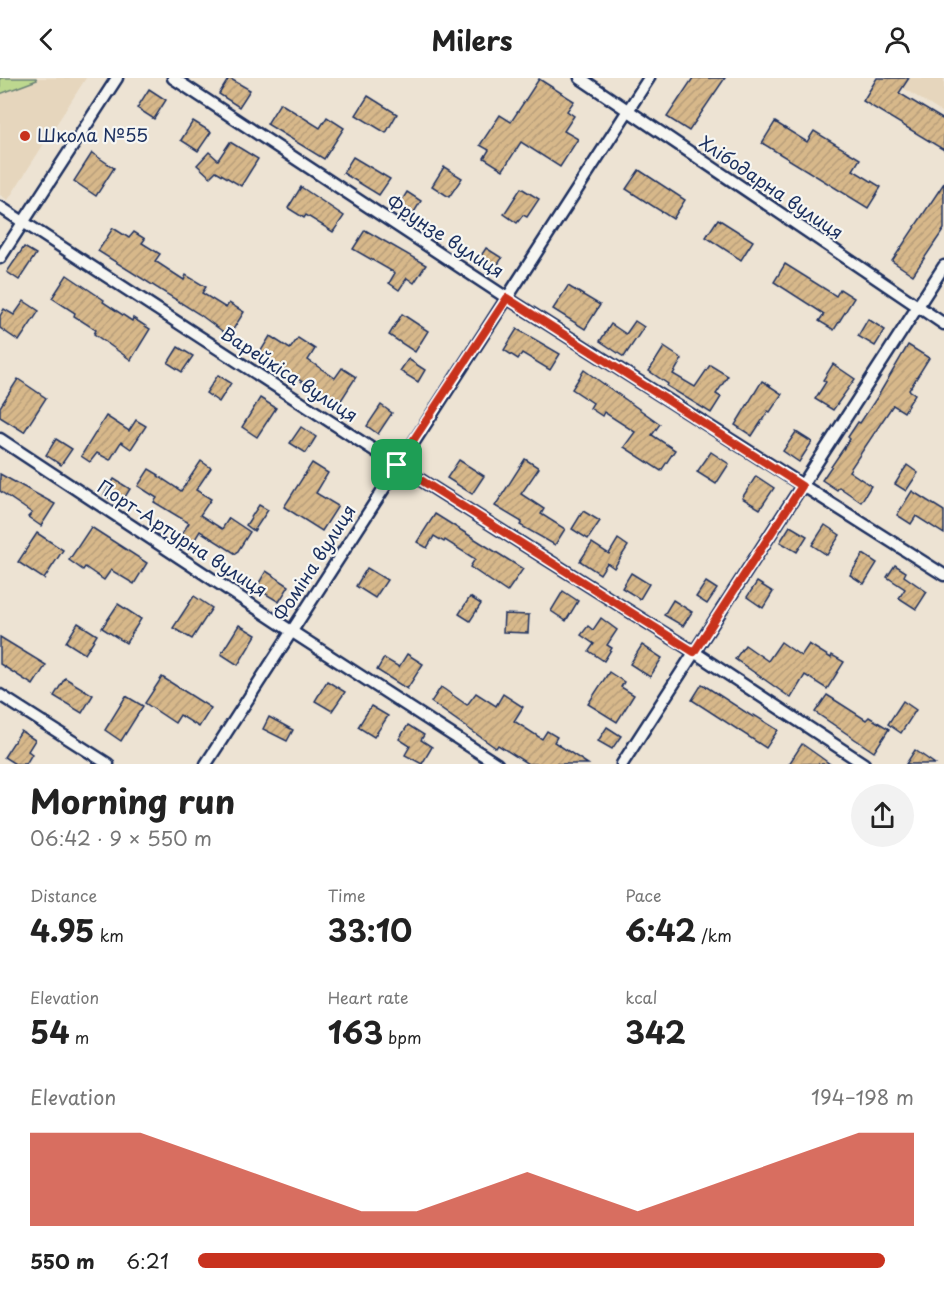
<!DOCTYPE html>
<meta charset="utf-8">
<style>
:root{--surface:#fff;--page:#f2f2f2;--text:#222;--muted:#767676;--accent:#c8321e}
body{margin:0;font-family:"Playpen Sans",sans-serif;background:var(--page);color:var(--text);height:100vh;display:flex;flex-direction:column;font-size:22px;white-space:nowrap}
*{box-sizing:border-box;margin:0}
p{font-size:20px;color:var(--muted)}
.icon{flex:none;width:33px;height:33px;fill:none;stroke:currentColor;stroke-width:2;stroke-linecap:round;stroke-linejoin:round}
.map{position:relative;height:686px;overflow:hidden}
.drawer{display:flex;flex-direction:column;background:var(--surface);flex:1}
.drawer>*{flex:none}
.pin{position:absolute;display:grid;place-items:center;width:51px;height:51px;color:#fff;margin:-26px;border-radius:12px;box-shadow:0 3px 9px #0006}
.round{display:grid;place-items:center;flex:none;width:63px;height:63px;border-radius:32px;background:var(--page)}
.summary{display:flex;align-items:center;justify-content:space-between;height:102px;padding:0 30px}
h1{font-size:33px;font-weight:700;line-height:45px}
.stats{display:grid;grid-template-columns:repeat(3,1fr);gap:9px;height:102px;padding:6px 30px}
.stats div{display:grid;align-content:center}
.stats b{font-size:30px;font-weight:700}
.stats small{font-size:16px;font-weight:400}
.stats p{font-size:16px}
.chart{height:168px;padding:12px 30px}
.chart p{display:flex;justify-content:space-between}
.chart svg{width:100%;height:108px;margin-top:6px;fill:var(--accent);opacity:.7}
ul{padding:0 30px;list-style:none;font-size:20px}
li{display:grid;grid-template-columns:96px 72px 1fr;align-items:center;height:45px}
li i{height:15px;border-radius:8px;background:var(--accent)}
header{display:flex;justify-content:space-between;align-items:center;height:78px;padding:0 30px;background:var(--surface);font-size:27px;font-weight:700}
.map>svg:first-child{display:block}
.built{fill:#e6d6bd}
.green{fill:#bdd88f;stroke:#6c8476;stroke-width:1.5}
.building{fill:url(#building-hatch);stroke:#1b2f5e;stroke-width:1.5}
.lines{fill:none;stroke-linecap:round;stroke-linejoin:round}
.street-casing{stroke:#1b2f5e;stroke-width:15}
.street{stroke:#f6f6f2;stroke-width:10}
.route-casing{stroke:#fff;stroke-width:12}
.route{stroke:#c8321e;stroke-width:8}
.poi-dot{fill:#c8321e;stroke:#f6f6f2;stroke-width:2}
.labels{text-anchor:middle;stroke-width:4.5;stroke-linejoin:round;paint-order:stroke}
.poi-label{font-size:18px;fill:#1b2f5e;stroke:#f6f6f2;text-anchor:start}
.street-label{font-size:18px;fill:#1b2f5e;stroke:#f6f6f2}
</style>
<header><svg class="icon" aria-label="back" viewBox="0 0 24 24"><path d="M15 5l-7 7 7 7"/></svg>Milers<svg class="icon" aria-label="person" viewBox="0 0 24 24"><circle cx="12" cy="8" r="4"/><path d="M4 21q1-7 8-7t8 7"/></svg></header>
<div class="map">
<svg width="944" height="686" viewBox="0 0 944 686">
<defs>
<pattern id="building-hatch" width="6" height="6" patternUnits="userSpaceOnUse" patternTransform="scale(1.5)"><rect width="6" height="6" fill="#d7b88a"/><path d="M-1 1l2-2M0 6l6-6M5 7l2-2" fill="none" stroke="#b89e7a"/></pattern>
</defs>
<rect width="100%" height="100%" fill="#ede3d3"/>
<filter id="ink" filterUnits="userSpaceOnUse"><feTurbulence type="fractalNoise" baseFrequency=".0167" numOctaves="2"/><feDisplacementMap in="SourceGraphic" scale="12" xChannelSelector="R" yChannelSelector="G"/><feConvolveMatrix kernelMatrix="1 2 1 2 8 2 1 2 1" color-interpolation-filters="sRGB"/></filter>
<g filter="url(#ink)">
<g class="built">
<polygon points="0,0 86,0 8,122 0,117"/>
<polygon points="888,0 944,0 944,36"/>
</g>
<polygon class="green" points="0,0 36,0 37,2 0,16"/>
<g class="building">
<polygon points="229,0 250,12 239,29 219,16"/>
<polygon points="693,0 725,0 689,53 667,39"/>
<polygon points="877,0 909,0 899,15 944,42 944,72 863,23"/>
<polygon points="539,1 574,23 567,33 574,38 564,53 578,61 560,89 521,64 503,92 484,80 489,72 480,67 500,37 511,44"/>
<polygon points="149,11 166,22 154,41 137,30"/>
<polygon points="368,18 397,36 386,55 356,37"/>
<polygon points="280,25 320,50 327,39 344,50 324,81 267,46"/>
<polygon points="193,43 211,54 198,73 181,62"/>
<polygon points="775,44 807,64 814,53 860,81 853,92 881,109 868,130 762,65"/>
<polygon points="230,64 258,81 241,108 216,93 210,99 197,87 209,74 218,82"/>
<polygon points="92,75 114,90 96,118 74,103"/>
<polygon points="353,79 390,101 379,117 343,95"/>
<polygon points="444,89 462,100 449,119 432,108"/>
<polygon points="639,92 685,122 673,141 626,111"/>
<polygon points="944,105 944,151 913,197 892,183"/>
<polygon points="301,109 344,138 333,154 306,137 304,140 288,130"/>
<polygon points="521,110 539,121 527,139 523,137 517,145 504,136"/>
<polygon points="407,114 421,123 411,139 397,130"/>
<polygon points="718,141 753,163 741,182 706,159"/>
<polygon points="113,150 129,160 134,154 145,161 142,165 160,176 155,183 184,202 186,197 206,209 202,215 226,230 229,225 244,234 229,258 199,236 98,173"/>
<polygon points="365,152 426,187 414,205 407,200 399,212 389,205 395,195 353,171"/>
<polygon points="24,169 36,176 19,202 7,194"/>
<polygon points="486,170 502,180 493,194 477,184"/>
<polygon points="785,186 836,218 840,211 854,220 834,252 819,243 824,236 774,204"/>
<polygon points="67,197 104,222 103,224 132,243 133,240 150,251 131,282 94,256 96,252 74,238 75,235 52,220"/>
<polygon points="568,208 600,227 585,251 553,231"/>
<polygon points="24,223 39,233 19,263 0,250 0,238 4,231 14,237"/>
<polygon points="402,236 428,253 415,274 389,257"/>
<polygon points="868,241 885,252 875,268 858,258"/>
<polygon points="635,243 644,249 624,279 600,263 611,246 626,256"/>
<polygon points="517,251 560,276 550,292 522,275 518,281 504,272"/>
<polygon points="270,258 290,271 298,260 315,271 308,282 335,300 342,290 356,299 338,327 259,276"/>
<polygon points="908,267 929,280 909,312 915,316 904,334 893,327 849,393 871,408 861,424 839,409 837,412 822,402 850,361 848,359 858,344 860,345 878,318"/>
<polygon points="178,269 193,278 182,294 168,285"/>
<polygon points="664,269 682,281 673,296 695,309 710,287 728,298 716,316 721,319 711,335 667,308 668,306 649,293"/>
<polygon points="408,281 425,292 418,304 400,293"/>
<polygon points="833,286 855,301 833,332 815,321 826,304 823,302"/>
<polygon points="584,292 660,346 652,357 675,372 661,393 624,369 635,354 604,334 602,338 590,330 593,325 572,311"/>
<polygon points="218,297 231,305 219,324 206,315"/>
<polygon points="18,301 46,320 24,354 0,339 0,329"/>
<polygon points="762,303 782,316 770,334 768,333 752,358 735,347"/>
<polygon points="260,320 276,330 257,359 242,349"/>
<polygon points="381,327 392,335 378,356 367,348"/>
<polygon points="106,338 129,353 136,342 146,348 131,371 121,364 110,382 97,375 90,384 81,378"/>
<polygon points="301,349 316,359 306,375 290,365"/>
<polygon points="796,354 812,364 799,384 783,373"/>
<polygon points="56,361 72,371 61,387 46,377"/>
<polygon points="711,374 729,386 716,406 697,394"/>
<polygon points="525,381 539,390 521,416 544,431 541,436 565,451 555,467 520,447 522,444 495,428"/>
<polygon points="459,382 484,398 472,416 447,400"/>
<polygon points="201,383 211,390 196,412 211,421 200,437 222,451 229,440 250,454 236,476 200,453 189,471 177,463 189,445 154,424 157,420 138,408 149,391 159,397 158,398 181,413"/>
<polygon points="312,385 328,395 316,415 338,428 322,453 284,429"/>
<polygon points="907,387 918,395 906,413 895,406"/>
<polygon points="0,396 55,426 41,448 28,439 32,435 0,413"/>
<polygon points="756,398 774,410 760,431 742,420"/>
<polygon points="114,401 130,411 120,427 104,417"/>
<polygon points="912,413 944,433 944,456 916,438 911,446 897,437"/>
<polygon points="259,427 268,432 254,453 246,447"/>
<polygon points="583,433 600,443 588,461 572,451"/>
<polygon points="435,436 523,491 507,514 470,489 475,481 445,462 444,464 434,458 427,470 417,464"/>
<polygon points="825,447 840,457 827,477 812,467"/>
<polygon points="790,448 807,458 797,474 780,464"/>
<polygon points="91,449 147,485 134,506 111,492 104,502 85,489 83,492 69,482"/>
<polygon points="37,455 63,472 44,501 18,484"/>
<polygon points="618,461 628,468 614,490 607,485 600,496 580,483 592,465 609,476"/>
<polygon points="863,476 877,485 864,506 850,497"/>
<polygon points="895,487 906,494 904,498 927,514 916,531 899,520 905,511 887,499"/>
<polygon points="367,490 387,502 375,520 356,508"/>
<polygon points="266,493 289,508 279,524 256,510"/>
<polygon points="631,495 649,506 640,521 622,510"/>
<polygon points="706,504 717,511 707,526 696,519"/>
<polygon points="757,504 773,514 763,530 747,519"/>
<polygon points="563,513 578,523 566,543 551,533"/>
<polygon points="194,518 212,530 192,561 173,550"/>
<polygon points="470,519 481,526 470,543 459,536"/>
<polygon points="673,522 692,534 683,548 664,537"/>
<polygon points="118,526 141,541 126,565 102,550"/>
<polygon points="504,536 529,537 528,555 503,554"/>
<polygon points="601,540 617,552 607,567 612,570 604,583 589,573 594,566 581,557 588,548 593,552"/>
<polygon points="78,545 97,557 85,576 66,564"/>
<polygon points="239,547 256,557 238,587 221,576"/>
<polygon points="0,559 46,587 33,607 0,586"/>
<polygon points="781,564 801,578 809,566 831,580 832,577 844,584 827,611 805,597 791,620 735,581 745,567 768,583"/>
<polygon points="642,567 662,580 650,599 630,586"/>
<polygon points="407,576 423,586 407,611 377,592 384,580 399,589"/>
<polygon points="609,594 624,604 621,609 634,617 617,644 588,626"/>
<polygon points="162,599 211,630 199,649 180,637 175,645 145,625"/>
<polygon points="65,600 93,617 82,635 54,618"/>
<polygon points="327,603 345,614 332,633 315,623"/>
<polygon points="702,606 753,639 754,637 778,652 766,670 692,622"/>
<polygon points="441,609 467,627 476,615 496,628 503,616 523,629 514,643 542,661 547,653 557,659 554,664 588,686 528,686 498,667 496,670 431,624"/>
<polygon points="827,617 866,642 869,639 889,651 874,674 815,634"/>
<polygon points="126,618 143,628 121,663 105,652"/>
<polygon points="903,623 916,632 901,655 888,646"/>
<polygon points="371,628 388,638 374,659 358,649"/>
<polygon points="269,639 293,652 287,663 263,651"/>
<polygon points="408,647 424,657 421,662 432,669 422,686 405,677 410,668 399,661"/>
<polygon points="607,649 621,658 612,671 598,663"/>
<polygon points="21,653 35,662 28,673 32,676 26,686 15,686 4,679"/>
<polygon points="802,666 819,678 830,686 789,686"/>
<polygon points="915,672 935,686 906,686"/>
</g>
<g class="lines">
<defs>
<g id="street">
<polyline points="173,0 507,220 944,497"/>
<polyline points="580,0 944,246"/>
<polyline points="0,129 397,387 694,574 864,686"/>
<polyline points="0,180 117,0"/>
<polyline points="0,361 291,553 497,686"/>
<polyline points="0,617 108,686"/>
<polyline points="206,686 649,0"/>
<polyline points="622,686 944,188"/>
</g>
</defs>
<use href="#street" class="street-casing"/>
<use href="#street" class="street"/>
</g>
</g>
<g class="lines" filter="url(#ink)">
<defs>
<polygon id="route" points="507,220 802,408 694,574 397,387"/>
</defs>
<use href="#route" class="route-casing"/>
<use href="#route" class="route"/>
</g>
<circle class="poi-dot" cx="25" cy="58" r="6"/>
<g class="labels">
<g class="poi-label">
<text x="37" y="64">Школа №55</text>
</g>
<g class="street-label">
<text transform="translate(771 110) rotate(34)" y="6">Хлібодарна вулиця</text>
<text transform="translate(445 159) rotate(33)" y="6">Фрунзе вулиця</text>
<text transform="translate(289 297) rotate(33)" y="6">Варейкіса вулиця</text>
<text transform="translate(182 461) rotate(33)" y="6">Порт-Артурна вулиця</text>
<text transform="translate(315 485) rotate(-57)" y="6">Фоміна вулиця</text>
</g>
</g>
</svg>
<div class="pin" style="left:397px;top:387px;background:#1e9e55"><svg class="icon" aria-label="arrive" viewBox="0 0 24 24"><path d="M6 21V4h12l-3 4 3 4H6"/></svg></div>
</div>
<section class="drawer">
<div class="summary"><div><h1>Morning run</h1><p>06:42 · 9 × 550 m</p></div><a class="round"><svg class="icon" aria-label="share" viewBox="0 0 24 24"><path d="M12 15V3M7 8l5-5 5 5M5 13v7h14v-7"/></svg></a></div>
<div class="stats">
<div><p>Distance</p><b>4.95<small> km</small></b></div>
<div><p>Time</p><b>33:10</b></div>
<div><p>Pace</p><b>6:42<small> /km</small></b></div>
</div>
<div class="stats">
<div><p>Elevation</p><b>54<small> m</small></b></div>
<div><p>Heart rate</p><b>163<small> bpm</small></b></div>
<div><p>kcal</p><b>342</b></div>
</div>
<div class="chart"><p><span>Elevation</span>194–198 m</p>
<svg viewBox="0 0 160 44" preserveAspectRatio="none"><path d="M0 44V6L10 6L20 6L30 14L40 22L50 30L60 38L70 38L80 30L90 22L100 30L110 38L120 30L130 22L140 14L150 6L160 6V44z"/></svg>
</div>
<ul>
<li><b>550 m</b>6:21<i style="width:96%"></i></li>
</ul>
</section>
